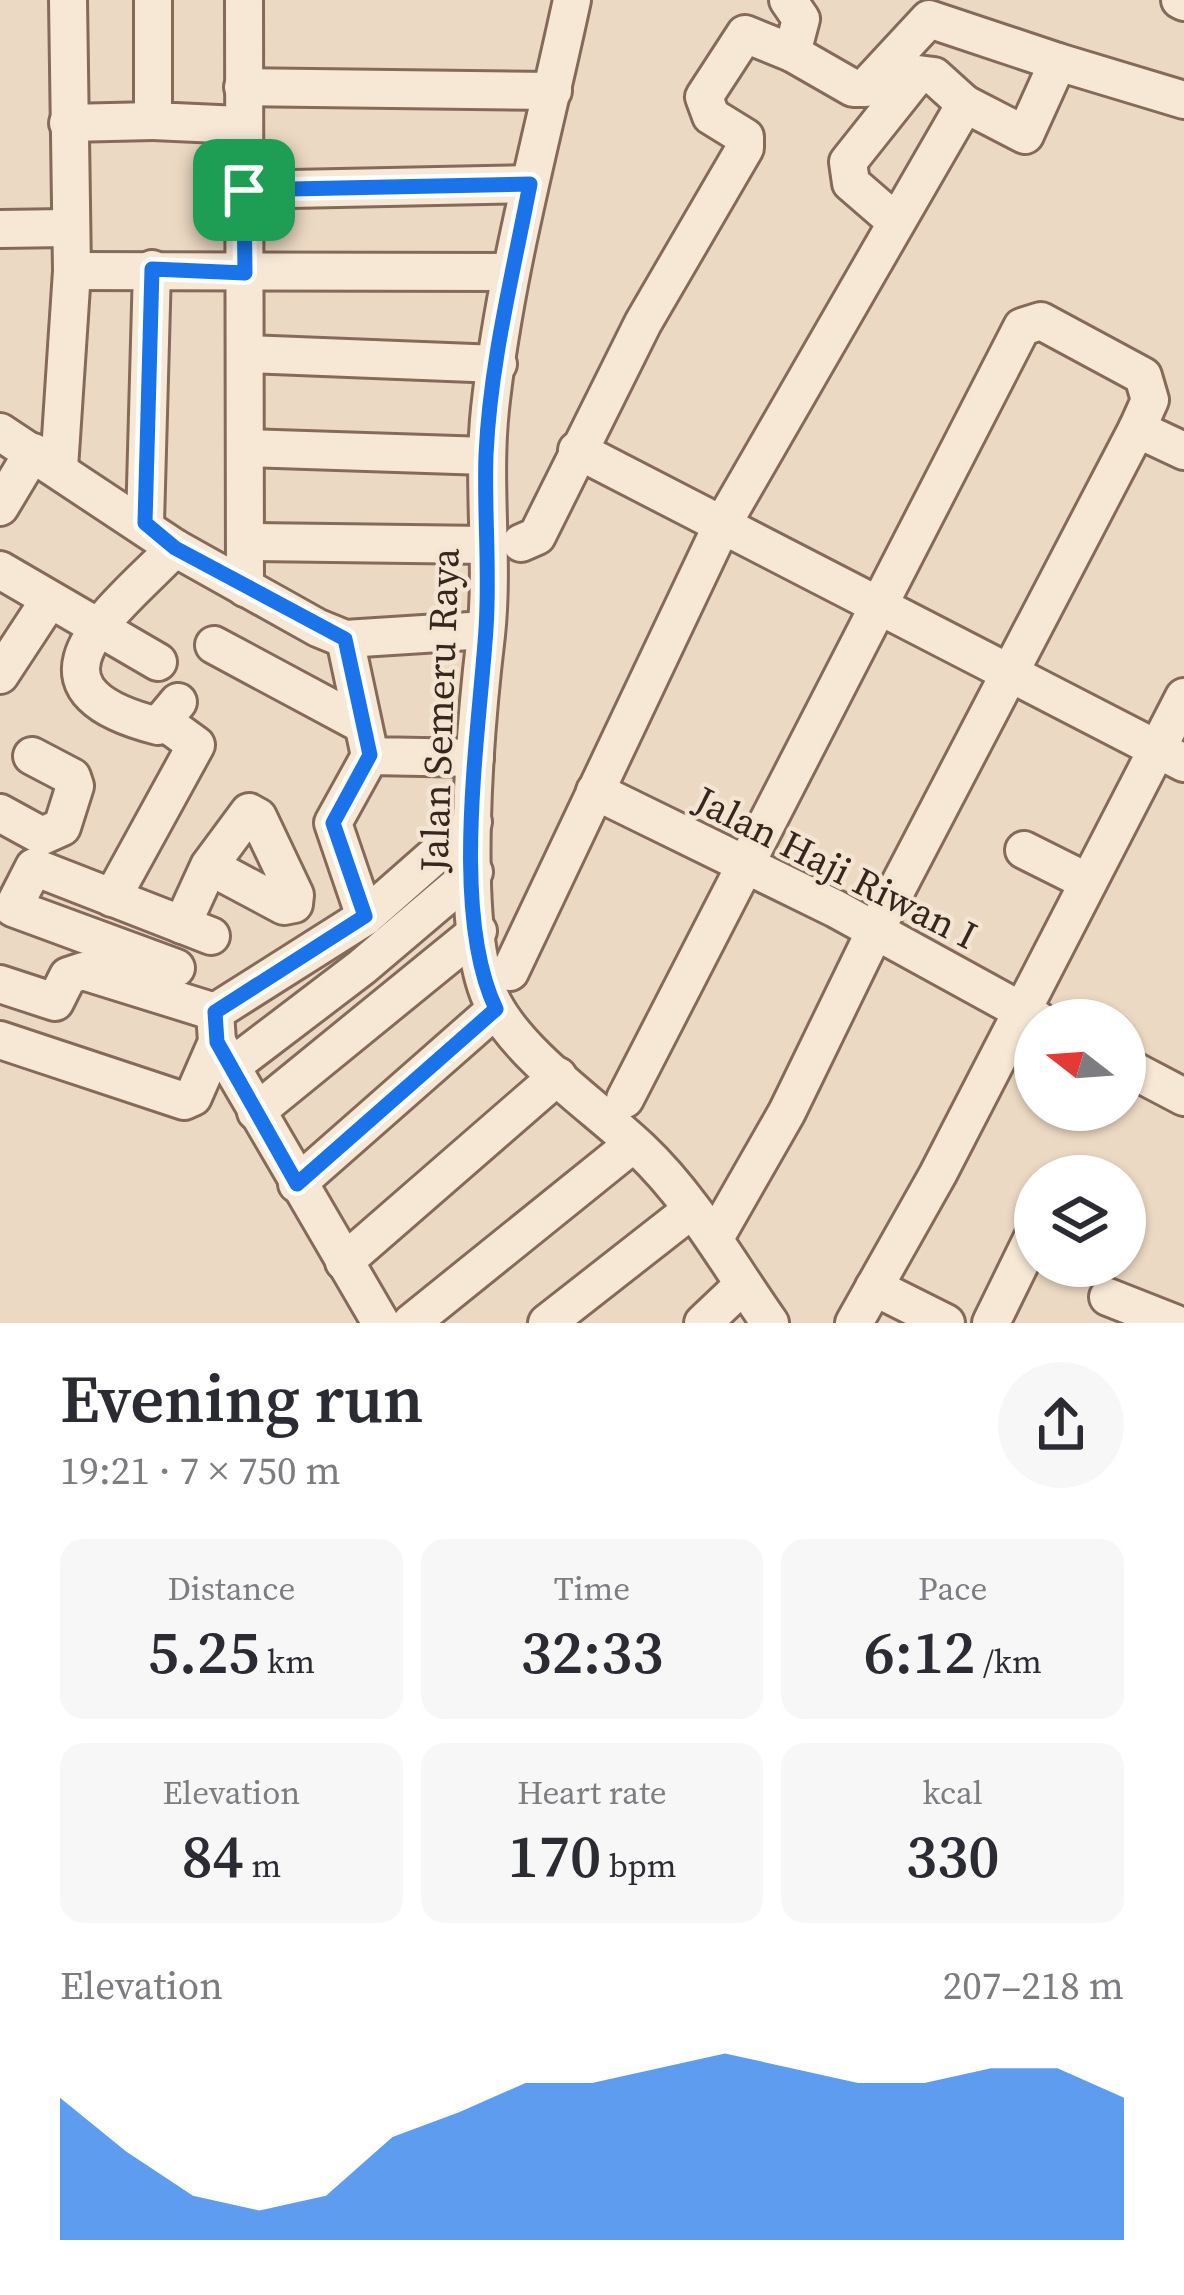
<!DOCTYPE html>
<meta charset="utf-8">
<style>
:root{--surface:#fff;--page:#f7f7f7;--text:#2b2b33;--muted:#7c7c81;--accent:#1a73e8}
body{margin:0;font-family:"Source Serif 4",serif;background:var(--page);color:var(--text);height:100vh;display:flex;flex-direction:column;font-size:45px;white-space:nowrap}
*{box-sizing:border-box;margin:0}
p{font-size:39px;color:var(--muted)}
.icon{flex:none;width:66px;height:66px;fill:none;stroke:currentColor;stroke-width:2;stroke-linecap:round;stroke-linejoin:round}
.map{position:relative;height:1323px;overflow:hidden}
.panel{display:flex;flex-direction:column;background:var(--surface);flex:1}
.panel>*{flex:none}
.needle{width:78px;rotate:287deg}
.fabs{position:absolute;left:1014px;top:999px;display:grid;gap:24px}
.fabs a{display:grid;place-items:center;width:132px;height:132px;border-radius:50%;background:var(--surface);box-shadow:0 3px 9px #0004;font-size:60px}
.pin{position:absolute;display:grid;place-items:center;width:102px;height:102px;color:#fff;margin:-51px;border-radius:24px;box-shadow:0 6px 18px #0006}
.round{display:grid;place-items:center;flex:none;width:126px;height:126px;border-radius:63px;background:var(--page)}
.head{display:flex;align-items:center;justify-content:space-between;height:204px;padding:0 60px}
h1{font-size:66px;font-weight:600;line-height:90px}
.metrics{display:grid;grid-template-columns:repeat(3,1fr);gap:18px;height:204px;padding:12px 60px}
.metrics div{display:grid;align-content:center;border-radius:24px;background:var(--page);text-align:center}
.metrics b{font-size:60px;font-weight:600}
.metrics small{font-size:33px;font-weight:400}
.metrics p{font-size:33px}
.chart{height:336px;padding:24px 60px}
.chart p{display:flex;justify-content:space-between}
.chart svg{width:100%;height:216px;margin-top:12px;fill:var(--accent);opacity:.7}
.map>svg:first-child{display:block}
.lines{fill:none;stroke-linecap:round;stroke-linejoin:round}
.minor-casing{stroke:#856a5a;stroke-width:42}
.minor{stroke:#f7e8d6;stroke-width:36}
.route-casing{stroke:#fff;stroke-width:24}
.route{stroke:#1a73e8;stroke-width:15}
.labels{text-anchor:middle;stroke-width:9;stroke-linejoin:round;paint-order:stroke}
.street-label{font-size:39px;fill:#36261e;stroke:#f4e5d2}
</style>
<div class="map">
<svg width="1184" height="1323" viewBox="0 0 1184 1323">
<rect width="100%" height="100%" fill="#ecd9c3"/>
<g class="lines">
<defs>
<g id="minor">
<polyline points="153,0 153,121 240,125"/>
<polyline points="244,0 245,588"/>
<path d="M572 0C543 136 505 270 490 409 482 484 494 560 486 635 476 718 456 933 493 1003 521 1057 597 1108 640 1149 693 1199 729 1265 770 1323"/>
<polyline points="1180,0 1184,2"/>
<polyline points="792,53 853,88 865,88 929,19 1058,62"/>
<polyline points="243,87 553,91"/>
<polyline points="68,123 153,121"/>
<polyline points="244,190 529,184"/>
<polyline points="896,222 851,183 848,162 918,74 934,76 965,104"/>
<polyline points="0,229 67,228"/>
<polyline points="72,271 510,272"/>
<polyline points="247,354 498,364"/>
<polyline points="1137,429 1184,451"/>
<polyline points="0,432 175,548 318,628 345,639 486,630"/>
<polyline points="246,448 486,456"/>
<polyline points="577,450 1184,763"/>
<polyline points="59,468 72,271 68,0"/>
<polyline points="0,507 33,452"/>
<polyline points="145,523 152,269"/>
<polyline points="245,542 487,545"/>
<polyline points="521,543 537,536 643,323 745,148 745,137 711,116 704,97 745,34 792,53 801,19 788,0"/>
<path d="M175 548C114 611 7 688 158 726L178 702"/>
<polyline points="0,570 158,662"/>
<polyline points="345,639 370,756 475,758"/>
<polyline points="214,645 363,725"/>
<polyline points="0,675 48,602"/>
<polyline points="595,791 836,909 1038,1020"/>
<polyline points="0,813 42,836 62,827 75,786 72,777 32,756"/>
<polyline points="1024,850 1086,881"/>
<polyline points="112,898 196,745 163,721"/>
<polyline points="365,917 333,823 370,756"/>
<polyline points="182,925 209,866 249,812 258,817 295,895 294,904 284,906 209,866"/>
<polyline points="176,968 13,908 34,867 211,936"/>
<polyline points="510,972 722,525 965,104 1025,135 1058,62 1184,100"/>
<polyline points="0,984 55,1002 68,976 83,971 215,1012"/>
<polyline points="0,1040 184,1101 193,1097 217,1042 215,1012 365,917 473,822"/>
<polyline points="217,1042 381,1323"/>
<polyline points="232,1066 362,967 474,872"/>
<polyline points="1125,1066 1184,1097"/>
<polyline points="625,1099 1022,327 1041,321 1143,376 1150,400 1137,429 875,931 787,1112 715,1238"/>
<polyline points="256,1112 478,931"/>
<polyline points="297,1184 496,1009"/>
<polyline points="344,1262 558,1076"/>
<polyline points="874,1287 946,1323"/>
<polyline points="1108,1297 1174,1323"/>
<polyline points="411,1323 633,1144"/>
<polyline points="547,1323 690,1211"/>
<polyline points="703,1323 743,1285"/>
<polyline points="854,1323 938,1174 1184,697"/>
<polyline points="991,1323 1035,1233"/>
</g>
</defs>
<use href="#minor" class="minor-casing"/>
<use href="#minor" class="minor"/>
</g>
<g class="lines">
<defs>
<path id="route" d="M530 184C513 273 490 364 486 455 484 512 490 571 486 629 479 735 450 913 496 1009L297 1184 217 1042 215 1012 365 916 333 823 370 755 345 639 175 548 145 523 152 269 245 273 244 190Z"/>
</defs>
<use href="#route" class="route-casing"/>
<use href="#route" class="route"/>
</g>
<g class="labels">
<g class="street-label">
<text transform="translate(439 710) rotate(-88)" y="14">Jalan Semeru Raya</text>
<text transform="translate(836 867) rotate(27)" y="14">Jalan Haji Riwan I</text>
</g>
</g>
</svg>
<div class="fabs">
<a><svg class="needle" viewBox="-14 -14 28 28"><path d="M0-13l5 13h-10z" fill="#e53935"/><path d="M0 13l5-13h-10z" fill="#7c7c81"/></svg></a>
<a><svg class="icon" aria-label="layers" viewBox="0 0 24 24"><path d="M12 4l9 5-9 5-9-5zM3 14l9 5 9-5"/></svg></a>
</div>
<div class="pin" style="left:244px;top:190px;background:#1e9e55"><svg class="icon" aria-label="arrive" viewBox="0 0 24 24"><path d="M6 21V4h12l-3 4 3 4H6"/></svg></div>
</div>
<section class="panel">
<div class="head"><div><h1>Evening run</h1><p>19:21 · 7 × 750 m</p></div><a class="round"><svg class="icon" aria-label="share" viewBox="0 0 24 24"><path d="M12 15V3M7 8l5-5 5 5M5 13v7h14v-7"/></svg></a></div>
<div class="metrics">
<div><p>Distance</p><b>5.25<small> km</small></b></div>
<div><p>Time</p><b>32:33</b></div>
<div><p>Pace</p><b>6:12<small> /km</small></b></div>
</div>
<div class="metrics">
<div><p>Elevation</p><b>84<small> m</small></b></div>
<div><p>Heart rate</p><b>170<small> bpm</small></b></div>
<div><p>kcal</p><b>330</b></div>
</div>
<div class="chart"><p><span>Elevation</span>207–218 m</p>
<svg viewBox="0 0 160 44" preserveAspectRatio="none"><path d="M0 44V15L10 26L20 35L30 38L40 35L50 23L60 18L70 12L80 12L90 9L100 6L110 9L120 12L130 12L140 9L150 9L160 15V44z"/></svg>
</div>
</section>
